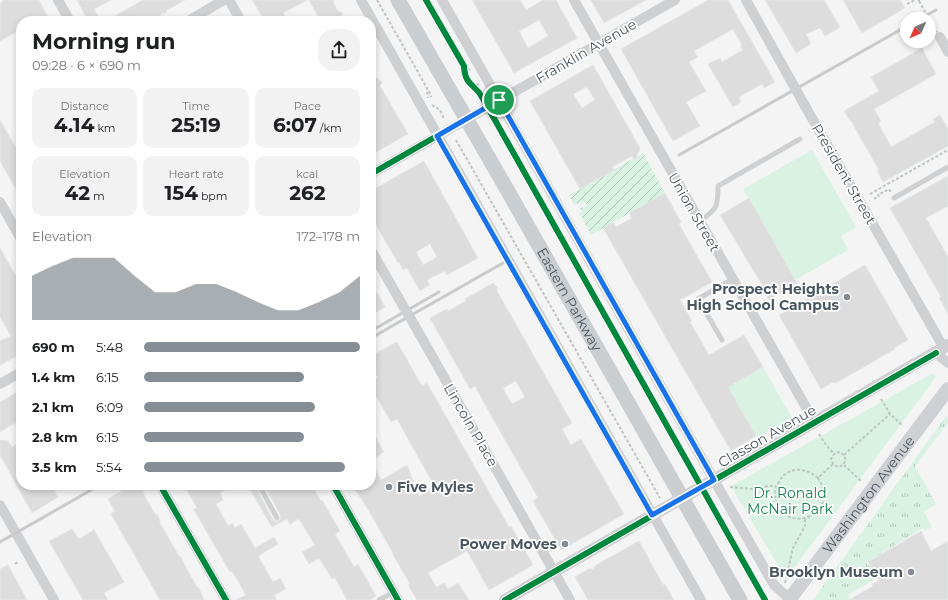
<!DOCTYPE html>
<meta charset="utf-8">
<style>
:root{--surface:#fff;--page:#f2f2f2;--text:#202124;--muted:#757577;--accent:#868d94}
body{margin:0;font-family:Montserrat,sans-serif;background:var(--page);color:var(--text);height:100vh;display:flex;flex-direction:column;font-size:15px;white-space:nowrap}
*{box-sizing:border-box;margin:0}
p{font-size:13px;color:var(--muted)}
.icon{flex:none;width:22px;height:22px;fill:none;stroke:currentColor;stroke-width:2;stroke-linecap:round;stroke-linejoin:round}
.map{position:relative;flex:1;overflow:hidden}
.panel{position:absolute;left:16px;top:16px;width:360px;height:474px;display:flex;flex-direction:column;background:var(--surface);border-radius:16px;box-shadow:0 2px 6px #0003}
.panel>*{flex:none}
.needle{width:26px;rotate:225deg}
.tools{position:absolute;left:900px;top:12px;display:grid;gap:8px}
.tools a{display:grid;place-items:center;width:36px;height:36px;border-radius:50%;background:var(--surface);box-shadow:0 2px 6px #0003;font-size:20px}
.pin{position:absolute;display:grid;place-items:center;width:34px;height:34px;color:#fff;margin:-17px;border:2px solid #fff;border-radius:50%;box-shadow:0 1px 4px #0007}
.round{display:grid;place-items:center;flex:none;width:42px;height:42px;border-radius:16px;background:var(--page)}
.summary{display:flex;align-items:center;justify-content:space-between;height:68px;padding:0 16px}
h1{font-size:22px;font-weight:700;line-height:30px}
.figures{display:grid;grid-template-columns:repeat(3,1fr);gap:6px;height:68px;padding:4px 16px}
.figures div{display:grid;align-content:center;border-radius:10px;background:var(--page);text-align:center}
.figures b{font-size:20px;font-weight:700}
.figures small{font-size:11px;font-weight:400}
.figures p{font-size:11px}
.chart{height:112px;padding:8px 16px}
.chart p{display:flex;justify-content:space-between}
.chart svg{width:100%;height:72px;margin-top:4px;fill:var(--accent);opacity:.7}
ul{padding:0 16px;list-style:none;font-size:13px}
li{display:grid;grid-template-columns:64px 48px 1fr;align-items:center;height:30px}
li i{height:10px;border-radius:5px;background:var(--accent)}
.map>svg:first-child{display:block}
.grass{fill:url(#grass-tufts)}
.park{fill:#d9f2e3}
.garden{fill:url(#garden-furrows)}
.building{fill:#ddddde;stroke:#e5e6e7;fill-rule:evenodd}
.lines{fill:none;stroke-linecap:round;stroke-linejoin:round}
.path{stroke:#bcc7c4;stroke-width:2;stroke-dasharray:3 2;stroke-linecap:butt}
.service{stroke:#ced0d2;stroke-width:5}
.minor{stroke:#ced0d2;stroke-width:10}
.tertiary{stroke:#ced0d2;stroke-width:12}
.secondary{stroke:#ced0d4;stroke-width:14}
.primary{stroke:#caced1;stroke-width:15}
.rail{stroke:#c9cacc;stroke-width:3}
.path-bridge{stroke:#bcc7c4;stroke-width:2;stroke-dasharray:3 2;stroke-linecap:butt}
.minor-bridge{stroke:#ced0d2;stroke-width:10}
.cycleway-casing{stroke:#fff;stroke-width:8}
.cycleway{stroke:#00873e;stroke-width:6}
.route-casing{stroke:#fff;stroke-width:8}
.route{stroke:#1a73e8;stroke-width:5}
.poi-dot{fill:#868d94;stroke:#fff;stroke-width:1.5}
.labels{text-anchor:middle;stroke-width:3.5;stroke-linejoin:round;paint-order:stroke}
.street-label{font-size:14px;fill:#4a5661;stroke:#fff}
.poi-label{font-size:14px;font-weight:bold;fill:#4a5661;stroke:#fff;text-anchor:end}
.park-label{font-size:14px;fill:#17864f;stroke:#fff}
</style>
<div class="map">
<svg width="948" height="600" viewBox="0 0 948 600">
<defs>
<pattern id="grass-tufts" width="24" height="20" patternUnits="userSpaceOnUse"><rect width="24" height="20" fill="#d9f2e3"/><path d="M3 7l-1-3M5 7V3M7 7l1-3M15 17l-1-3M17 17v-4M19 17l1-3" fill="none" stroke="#b2c7bb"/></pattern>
<pattern id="garden-furrows" width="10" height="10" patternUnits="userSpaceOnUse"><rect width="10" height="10" fill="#d9f2e3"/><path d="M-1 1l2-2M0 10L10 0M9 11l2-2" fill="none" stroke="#b2c7bb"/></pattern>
</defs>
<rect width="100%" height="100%" fill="#f4f4f4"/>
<polygon class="grass" points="947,415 948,423 915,466 936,504 924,512 932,527 925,531 923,528 867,562 877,578 848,595 851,600 813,600"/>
<g class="park">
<polygon points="812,150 856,227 841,236 848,250 795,280 743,189"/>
<polygon points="763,367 792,418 757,438 728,387"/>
<polygon points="933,373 936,377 786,579 731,486"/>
</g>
<polygon class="garden" points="643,153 665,193 591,235 579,213 582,211 580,209 587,205 585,202 578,205 577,203 574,205 569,195"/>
<g class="building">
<polygon points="4,0 39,0 50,21 21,21 21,29 0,41 0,4"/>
<polygon points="77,0 111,0 94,9 101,21 88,21"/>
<polygon points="143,0 185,0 167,10 166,13 162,13 159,17 156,17 149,21 106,21"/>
<polygon points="252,0 307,0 283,13 288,21 265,21"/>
<polygon points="309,0 334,0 334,4 338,11 343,13 341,16 344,21 321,21"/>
<path d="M472 0H520L526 10 543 0H556L577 38 514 73ZM539 20 548 36 528 48 519 31Z"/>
<polygon points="591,0 646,0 604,23"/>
<polygon points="708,0 728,0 775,82 764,88 762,84 742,95 739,98 741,102 733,107 708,64 720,58 722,62 743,50 740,46 742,45 733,29 694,51 698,57 689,62 706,91 686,102 700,126 673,141 621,49"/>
<polygon points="765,0 824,0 840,27 825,36 820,28 806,34 811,44 796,53"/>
<polygon points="843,0 900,0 905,8 862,33"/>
<polygon points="922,48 936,74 874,109 881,121 878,123 891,147 935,122 933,119 940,115 948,129 948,146 883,182 877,171 879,170 851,121 850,121 844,111 879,91 871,77"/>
<path d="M593 65 640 148 635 161 632 156 612 167 614 170 580 189 530 101ZM587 87 595 100 582 108 573 94Z"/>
<polygon points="371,74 382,82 380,86 408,134 371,155"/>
<polygon points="0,120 18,151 21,149 21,198 0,161"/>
<path d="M424 161 478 258 447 275 445 271 427 280 430 285 420 291 407 268 403 270 399 262 398 263 371 216V191ZM430 244 437 257 423 265 416 252Z"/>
<polygon points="948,176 948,206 926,218 948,257 948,314 939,298 941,297 890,208"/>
<polygon points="665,193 681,222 679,224 712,282 680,300 692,321 690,322 709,355 744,335 763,367 728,387 756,436 731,451 603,228 613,222 616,227 632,218 629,213"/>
<polygon points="749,198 797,283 769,300 763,289 764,288 720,215"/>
<polygon points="0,248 21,285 21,354 0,365 0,341 11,336 0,317"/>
<polygon points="865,265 908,340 894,348 895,349 836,383 833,382 821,389 779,315"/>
<polygon points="371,282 385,307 373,314 371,309"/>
<path d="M493 283 497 287V291L572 423 562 429 571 445 581 439 624 514 561 550 533 501 538 498 484 403 475 386 470 389 430 318 447 309 448 311 466 301 465 299ZM516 381 525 397 512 404 503 388Z"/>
<polygon points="397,342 422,386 427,383 509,527 511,526 533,565 489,590 467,551 428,573 436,587 444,583 448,589 458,583 469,600 417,600 408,585 410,584 392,553 393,553 369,511 352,485 371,485 371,462 381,480 407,465 419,496 435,487 398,421 397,419 391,422 371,387 371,382 378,378 371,366 371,356"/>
<polygon points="21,390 21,433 15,423 0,432 0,402"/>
<polygon points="371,429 384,452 371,460"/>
<polygon points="0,440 8,441 12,447 21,441 21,485 51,485 58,497 32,513 0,455"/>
<polygon points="132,485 140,485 139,488 144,490 143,493 155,514 158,515 161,525 179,556 181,557 185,566 197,587 199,588 204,600 160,600 111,514 115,511 108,499"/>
<polygon points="184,485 234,485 220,493 223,500 216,504 228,526 232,523 235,528 241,524 255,548 274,537 278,544 258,556 273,582 280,578 286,589 274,595 277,600 236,600 246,595 232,571 230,572 198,517 194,509 197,508"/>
<polygon points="247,485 255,485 273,520 277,522 280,520 281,516 264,485 312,485 321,501 322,500 340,531 335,534 354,567 358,564 376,596 370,600 347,600 335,578 332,579 319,558 309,564 302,552 315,545 299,519 290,524 287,519 272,527"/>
<polygon points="72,529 79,539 94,530 124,582 104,593 108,600 83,600 49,541"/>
<polygon points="921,531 931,551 948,541 948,600 849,600 873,586 872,584 879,581 868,562"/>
<polygon points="639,541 663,585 665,584 674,600 588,600 575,577 588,569 593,569 596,565"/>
<polygon points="8,565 27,600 0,600 0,569"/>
</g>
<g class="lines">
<g class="path">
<polyline points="377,0 427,88 428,98"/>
<polyline points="919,0 919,1"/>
<polyline points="907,4 915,0"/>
<polyline points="464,66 470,70"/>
<polyline points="464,67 468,76"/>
<polyline points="429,91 431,97"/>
<polyline points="478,91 478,83"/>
<polyline points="432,105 440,110 444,119"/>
<polyline points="456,140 660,498"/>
<polyline points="870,194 948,150"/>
<polyline points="874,199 879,196 878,195 889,189 891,192"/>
<polyline points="881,399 890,414 903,426"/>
<polyline points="819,434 826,445 834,454"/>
<polyline points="844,455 839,452 834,454 831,459 833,464 838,467 843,465 846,460 844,455 890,414"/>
<polyline points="844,465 862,482"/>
<path d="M818 478C806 467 787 466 779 482 775 488 774 496 777 503 790 536 841 512 818 478L833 464"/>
<polyline points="730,487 753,489 768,486 776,486"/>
<polyline points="15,564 18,562"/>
<polyline points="785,583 793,548 805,526 805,518"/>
</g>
<g class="service">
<polyline points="894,198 948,167"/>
<path d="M700 221C717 209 718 207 718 186L800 139"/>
<polyline points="722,340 698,299 733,279"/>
<polyline points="259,485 277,518"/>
<polyline points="379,600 394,592"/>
</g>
<g class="minor">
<polyline points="58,0 70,21"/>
<polyline points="229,0 241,21"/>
<polyline points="361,0 701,600"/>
<polyline points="442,0 714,480 774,585 790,599"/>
<polyline points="574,0 815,423"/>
<polyline points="746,0 790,79"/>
<polyline points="188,21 224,0"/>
<polyline points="940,37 948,52"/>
<polyline points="805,106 944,348"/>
<polyline points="371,174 675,0"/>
<polyline points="0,202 21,239"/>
<polyline points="371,250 402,304"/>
<polyline points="415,326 570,600"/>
<polyline points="936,353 948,363"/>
<polyline points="0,384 21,372"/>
<polyline points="160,485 226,600"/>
<polyline points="333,485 398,600"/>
<polyline points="0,505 54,600"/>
</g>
<polyline class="tertiary" points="505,600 948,345"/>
<path class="secondary" id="s1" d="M789 600 948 389"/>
<path class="primary" id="s2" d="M398 0 509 193 740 600"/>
<g class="rail">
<polyline points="919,19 936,10"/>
<polyline points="679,155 907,26"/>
<polyline points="371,331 439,292"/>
<polyline points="371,338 503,263"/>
<polyline points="0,542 100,485"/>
</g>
<polyline class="path-bridge" points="919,1 937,32"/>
<g class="minor-bridge">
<polyline points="790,79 805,106"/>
<polyline points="402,304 415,326"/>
</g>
<defs>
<g id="cycleway">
<path d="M426 0 464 66C465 86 474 83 482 97L765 600"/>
<polyline points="371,174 487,107"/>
<polyline points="160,485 226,600"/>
<polyline points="333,485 398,600"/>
<polyline points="505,600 936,353"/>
</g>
</defs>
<use href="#cycleway" class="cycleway-casing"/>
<use href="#cycleway" class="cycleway"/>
</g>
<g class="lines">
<defs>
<polygon id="route" points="499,100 714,480 652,515 437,136"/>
</defs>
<use href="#route" class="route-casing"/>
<use href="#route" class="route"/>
</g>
<g class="poi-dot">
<circle cx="847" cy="297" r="4"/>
<circle cx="389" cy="487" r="4"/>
<circle cx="565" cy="544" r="4"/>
<circle cx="911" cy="572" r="4"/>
</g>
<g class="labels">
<g class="street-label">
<text transform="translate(586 51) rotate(-30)" y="5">Franklin Avenue</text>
<text transform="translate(844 174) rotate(60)" y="5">President Street</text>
<text transform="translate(694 212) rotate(60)" y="5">Union Street</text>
<text dy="5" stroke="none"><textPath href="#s2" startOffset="345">Eastern Parkway</textPath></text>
<text transform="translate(471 425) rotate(60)" y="5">Lincoln Place</text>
<text transform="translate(767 436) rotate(-30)" y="5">Classon Avenue</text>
<text dy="5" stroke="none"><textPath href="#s1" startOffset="132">Washington Avenue</textPath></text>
</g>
<g class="poi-label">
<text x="839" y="294">Prospect Heights<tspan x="839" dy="16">High School Campus</tspan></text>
<text x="397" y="492" text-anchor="start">Five Myles</text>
<text x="557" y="549">Power Moves</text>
<text x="903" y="577">Brooklyn Museum</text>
</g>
<g class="park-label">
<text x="790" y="498">Dr. Ronald<tspan x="790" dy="16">McNair Park</tspan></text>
</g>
</g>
</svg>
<div class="tools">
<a><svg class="needle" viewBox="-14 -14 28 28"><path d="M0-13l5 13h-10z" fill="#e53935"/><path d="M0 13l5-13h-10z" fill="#757577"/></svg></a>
</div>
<div class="pin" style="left:499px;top:100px;background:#1e9e55"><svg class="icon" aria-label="arrive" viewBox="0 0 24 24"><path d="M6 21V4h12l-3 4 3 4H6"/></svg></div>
<section class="panel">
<div class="summary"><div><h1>Morning run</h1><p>09:28 · 6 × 690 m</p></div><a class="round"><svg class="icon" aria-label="share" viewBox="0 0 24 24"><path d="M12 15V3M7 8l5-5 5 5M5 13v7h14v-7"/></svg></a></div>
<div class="figures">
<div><p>Distance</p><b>4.14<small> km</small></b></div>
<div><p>Time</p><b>25:19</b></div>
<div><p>Pace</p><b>6:07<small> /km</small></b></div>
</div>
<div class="figures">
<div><p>Elevation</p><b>42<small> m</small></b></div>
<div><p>Heart rate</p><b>154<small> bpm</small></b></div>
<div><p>kcal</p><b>262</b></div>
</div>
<div class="chart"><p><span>Elevation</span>172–178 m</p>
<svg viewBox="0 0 160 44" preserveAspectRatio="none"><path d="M0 44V17L10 11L20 6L30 6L40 6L50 17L60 27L70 27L80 22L90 22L100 27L110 33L120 38L130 38L140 33L150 27L160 17V44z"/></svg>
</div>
<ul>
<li><b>690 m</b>5:48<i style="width:100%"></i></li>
<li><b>1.4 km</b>6:15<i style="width:74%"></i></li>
<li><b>2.1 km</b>6:09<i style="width:79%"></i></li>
<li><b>2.8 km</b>6:15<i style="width:74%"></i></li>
<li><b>3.5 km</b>5:54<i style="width:93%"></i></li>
</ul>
</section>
</div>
